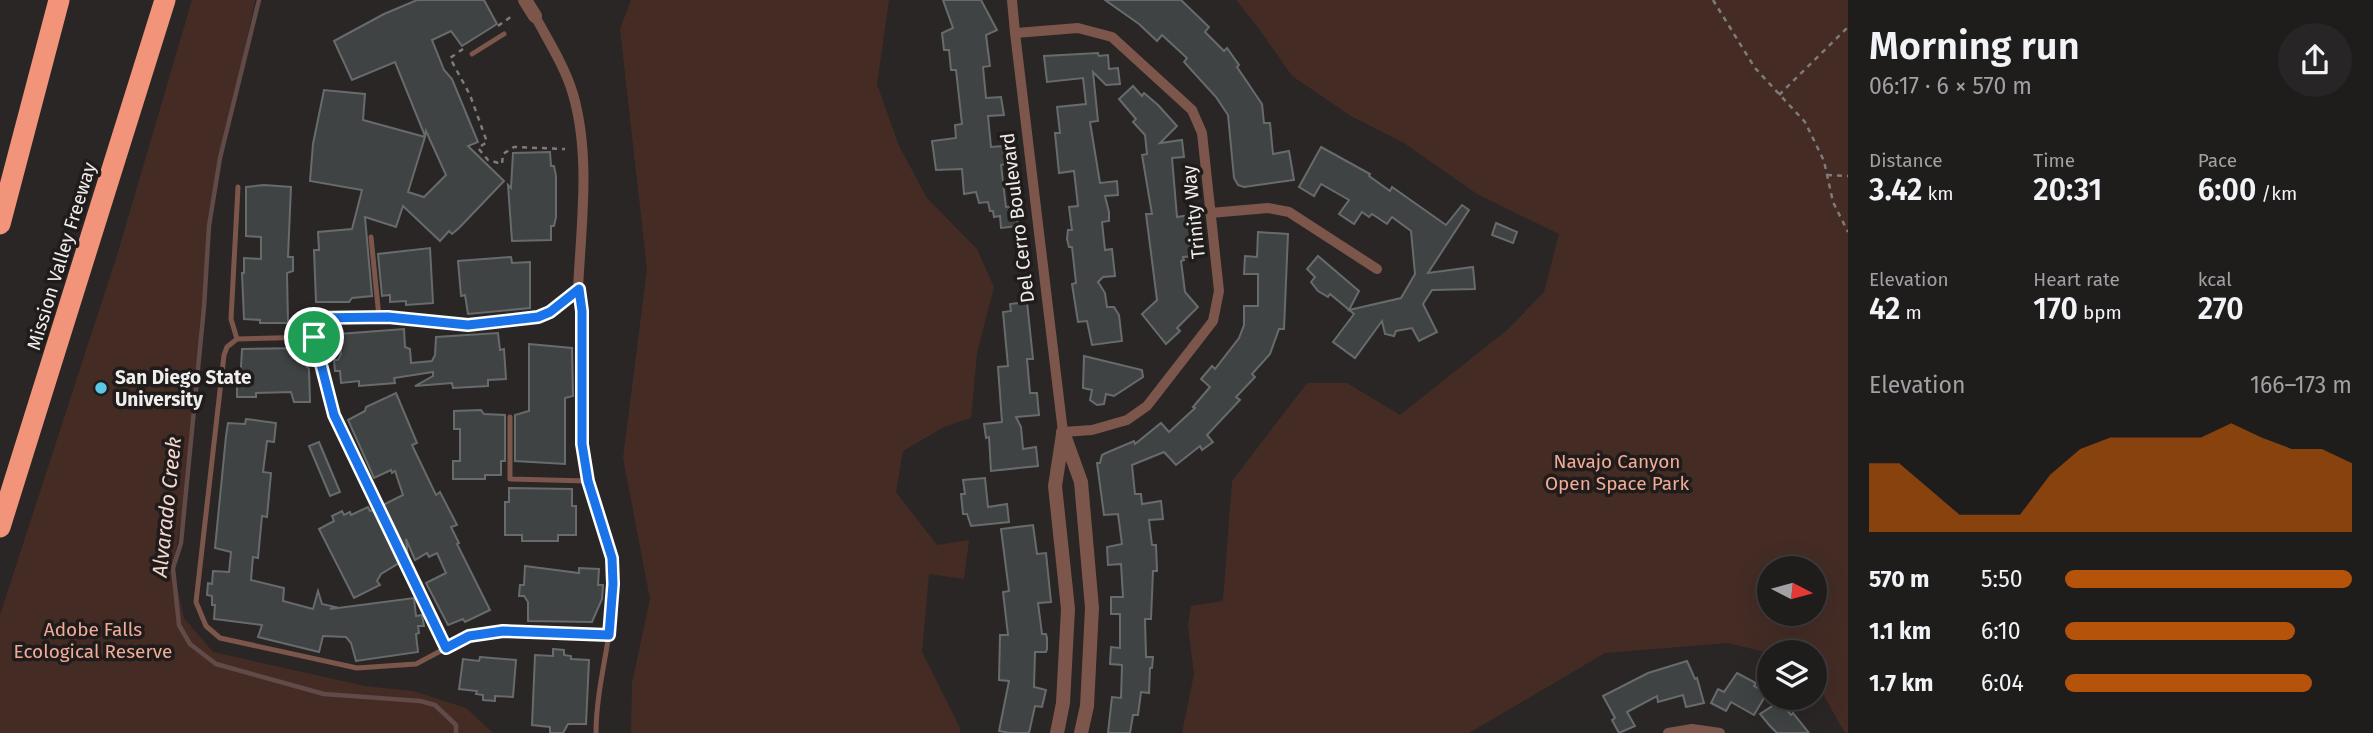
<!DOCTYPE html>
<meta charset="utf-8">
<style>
:root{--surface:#1f1c1c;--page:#272525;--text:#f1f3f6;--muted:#a1a1a3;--line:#3c3a3b;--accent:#b45309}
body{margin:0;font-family:"Fira Sans",sans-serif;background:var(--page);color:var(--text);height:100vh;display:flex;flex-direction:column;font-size:26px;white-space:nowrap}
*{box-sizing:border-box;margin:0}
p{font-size:23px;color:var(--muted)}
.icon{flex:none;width:38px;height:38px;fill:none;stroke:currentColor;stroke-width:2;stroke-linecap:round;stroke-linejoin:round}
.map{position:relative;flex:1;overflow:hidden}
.sheet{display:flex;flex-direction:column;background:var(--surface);width:525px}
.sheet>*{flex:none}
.needle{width:46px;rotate:96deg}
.controls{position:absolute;left:1757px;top:556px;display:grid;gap:14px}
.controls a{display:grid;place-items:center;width:70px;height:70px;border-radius:50%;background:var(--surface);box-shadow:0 7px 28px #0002,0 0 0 2px var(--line);font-size:35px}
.pin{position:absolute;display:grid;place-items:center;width:60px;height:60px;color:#fff;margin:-30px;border:4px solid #fff;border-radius:50%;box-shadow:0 2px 7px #0007}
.round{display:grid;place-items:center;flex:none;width:74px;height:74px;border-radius:37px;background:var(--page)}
.headline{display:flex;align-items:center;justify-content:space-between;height:119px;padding:0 21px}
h1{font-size:38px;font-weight:600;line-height:52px}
.figures{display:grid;grid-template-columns:repeat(3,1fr);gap:10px;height:119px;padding:7px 21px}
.figures div{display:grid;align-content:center}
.figures b{font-size:30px;font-weight:600}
.figures small{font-size:19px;font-weight:400}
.figures p{font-size:19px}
.chart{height:196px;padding:14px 21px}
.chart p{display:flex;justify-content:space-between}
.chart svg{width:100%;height:126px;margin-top:7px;fill:var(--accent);opacity:.7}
ul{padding:0 21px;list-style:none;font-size:23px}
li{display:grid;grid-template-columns:112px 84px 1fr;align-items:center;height:52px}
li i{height:18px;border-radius:9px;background:var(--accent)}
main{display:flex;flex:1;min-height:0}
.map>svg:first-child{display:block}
.green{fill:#442c25;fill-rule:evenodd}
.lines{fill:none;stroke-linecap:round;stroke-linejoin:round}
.stream{stroke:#614a47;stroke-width:4.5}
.building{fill:#3f4344;stroke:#676b6c;stroke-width:2}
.path{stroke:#7e7b7a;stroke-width:2.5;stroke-dasharray:5 5;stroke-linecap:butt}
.service{stroke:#7c564b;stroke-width:5}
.minor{stroke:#7c564b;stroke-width:10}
.tertiary{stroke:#7c564b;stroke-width:14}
.motorway{stroke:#f1947a;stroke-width:21}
.route-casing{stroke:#fff;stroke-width:14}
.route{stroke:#1a73e8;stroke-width:9}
.poi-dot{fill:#5bc8e7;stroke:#201c1b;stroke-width:2.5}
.labels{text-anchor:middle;stroke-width:7;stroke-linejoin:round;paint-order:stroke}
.street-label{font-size:19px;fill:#f0eeed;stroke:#201c1b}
.poi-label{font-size:19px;font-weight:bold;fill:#f0eeed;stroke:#201c1b;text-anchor:start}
.park-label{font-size:19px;fill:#f2ab97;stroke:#201c1b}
.water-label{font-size:21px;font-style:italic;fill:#f5d7ce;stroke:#201c1b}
</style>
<main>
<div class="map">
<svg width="1848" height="733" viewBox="0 0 1848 733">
<rect width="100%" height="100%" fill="#292625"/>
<g class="green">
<polygon points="192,0 255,0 213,202 187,482 173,568 184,618 213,652 365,686 413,691 466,708 493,733 0,733 0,615 118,252"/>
<polygon points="631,0 889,0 877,84 899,146 927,198 977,249 994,287 977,353 971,418 944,427 903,451 896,492 937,545 969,540 964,579 929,574 922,652 960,728 960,733 631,733 632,683 650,599 623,458 647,269 620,29"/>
<path d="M1236 0H1848V733H1845L1819 687 1815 683V653H1769L1728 643 1605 653 1469 733H1182L1194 674 1188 625 1191 606 1223 601 1232 481 1307 383H1347L1400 415 1507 330 1544 292 1559 234 1477 194 1404 143 1351 116 1292 76 1257 26ZM1769 569H1815V614H1769Z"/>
</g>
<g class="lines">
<polyline class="stream" points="259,0 220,158 209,226 204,307 181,543 173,568 179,625 190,644 216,664 324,694 420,701 435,705 456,725 456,733"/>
</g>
<g class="building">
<polygon points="417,0 484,0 497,24 462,46 451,31 432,40 444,70 452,79 478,142 468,146 504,181 459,228 452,234 449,231 440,241 403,206 396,227 365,217 372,296 352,298 349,302 316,302 314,250 319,250 318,232 352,229 362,190 310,181 313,144 324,90 365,94 363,120 425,137 408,192 424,197 446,175 426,131 425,136 395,62 352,80 334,41 384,14"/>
<polygon points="943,0 981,0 997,30 986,35 990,66 983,67 986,98 1001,97 1004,115 988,116 991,147 1003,146 1005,164 1001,165 1006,207 1016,206 1018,226 1001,228 1000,216 994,217 993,211 990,211 988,202 979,203 976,192 964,194 962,169 936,170 932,141 956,138 955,125 962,124 956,70 951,70 949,50 944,50 942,33 953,28"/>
<polygon points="1105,0 1181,0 1209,27 1205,32 1224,51 1227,48 1239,65 1237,67 1262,104 1264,123 1270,123 1273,154 1289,151 1294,180 1244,187 1238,185 1234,178 1228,115 1216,97 1184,62 1187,58 1162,35 1157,41 1139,24"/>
<polygon points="1098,53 1099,56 1108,55 1109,69 1118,68 1120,84 1106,85 1093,72 1098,121 1090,122 1100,183 1117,181 1118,195 1105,196 1109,212 1109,221 1102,222 1105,250 1112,249 1115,276 1103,277 1098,282 1105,293 1107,307 1114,307 1119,315 1122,341 1092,345 1087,321 1078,322 1072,284 1076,283 1072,247 1069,247 1067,239 1068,230 1072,230 1069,207 1078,206 1074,171 1059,173 1055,133 1060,133 1057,107 1086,104 1083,78 1047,82 1044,56"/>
<polygon points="1133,86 1142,96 1144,93 1158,105 1177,126 1160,143 1182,140 1184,157 1172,158 1177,217 1191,215 1195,240 1197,256 1183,257 1184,260 1181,261 1185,292 1198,307 1177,328 1180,331 1166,344 1142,314 1157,300 1146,214 1152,214 1142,155 1147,154 1145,135 1133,122 1136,119 1119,99"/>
<polygon points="1321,147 1370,174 1369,176 1390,191 1392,187 1446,225 1462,205 1469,210 1428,273 1473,267 1475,289 1432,290 1423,304 1437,332 1419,341 1412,328 1396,331 1394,336 1385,334 1382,321 1355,358 1333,342 1354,314 1330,294 1328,297 1318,291 1311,282 1315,277 1307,269 1318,256 1359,291 1349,310 1401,298 1415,274 1411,231 1392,217 1387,224 1372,214 1369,217 1362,212 1354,224 1339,214 1349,200 1321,184 1314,196 1299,187"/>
<polygon points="550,152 551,166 554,166 556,176 556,217 554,226 551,226 551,240 512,241 508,185 511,188 513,153"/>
<polygon points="264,185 291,187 288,257 293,257 293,271 287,273 288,323 260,323 260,320 244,319 242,273 244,273 244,258 261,259 261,237 246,236 246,187"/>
<polygon points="1496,223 1517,232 1513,243 1492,235"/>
<polygon points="1258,232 1288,234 1284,329 1279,329 1270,354 1252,374 1255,377 1236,397 1240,400 1207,435 1213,442 1202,450 1200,446 1176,465 1164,452 1132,465 1135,494 1141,494 1142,504 1161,501 1163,519 1149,520 1152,545 1156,545 1157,571 1153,571 1151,619 1145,619 1146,657 1153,657 1152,668 1150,668 1149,693 1141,692 1138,715 1133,715 1130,733 1108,733 1112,697 1121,698 1122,665 1110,664 1111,647 1120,648 1120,614 1111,614 1111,597 1123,597 1121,564 1108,565 1107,547 1122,544 1118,514 1104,515 1097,463 1100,463 1102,455 1106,453 1134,441 1135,444 1161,423 1169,432 1195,408 1193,407 1210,387 1201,379 1212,366 1215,369 1239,338 1244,325 1244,306 1258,306 1258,274 1244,274 1245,256 1257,257"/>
<polygon points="430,248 433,303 406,305 406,301 390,302 390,295 382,296 378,254"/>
<polygon points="511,257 512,263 530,262 530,308 468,314 465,295 461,296 458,261"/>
<polygon points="1027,302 1033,359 1027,359 1030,393 1037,393 1039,415 1016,417 1021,427 1023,449 1036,447 1038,466 991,471 989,437 986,438 984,424 1002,422 998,367 1008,366 1003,312 1011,311 1010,304"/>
<polygon points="404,329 405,347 410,349 411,363 432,361 435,355 436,337 498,333 500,350 504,349 506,379 488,380 488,386 453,388 452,383 415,386 433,376 433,372 394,378 395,383 359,386 359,381 341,383 340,371 335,371 334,360 338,360 341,354 339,334"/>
<polygon points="529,344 572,348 573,396 565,398 565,464 515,461 515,415 529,411"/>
<polygon points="304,348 306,366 309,369 310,402 294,402 291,392 256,393 256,397 237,397 237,371 241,367 242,349"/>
<polygon points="1084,356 1142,370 1143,377 1114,396 1106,394 1104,404 1097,405 1090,400 1092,390 1083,388"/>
<polygon points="396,393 417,443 412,445 436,495 440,492 457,525 451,527 459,543 457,544 490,610 465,622 463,619 448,625 426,583 446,573 437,553 429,557 427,553 415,560 406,539 408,557 383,505 403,495 395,471 392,473 391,470 374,478 348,420 365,411 366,407"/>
<polygon points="481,410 484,414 505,415 505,461 501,461 501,475 485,475 485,479 453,479 453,461 460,461 460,429 454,429 454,411"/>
<polygon points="246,419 276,423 274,442 267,441 263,472 271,473 267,517 262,516 258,558 253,557 251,580 284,588 283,601 313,609 318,591 322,604 335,607 330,609 414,598 416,616 422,615 424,626 418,626 419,633 416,634 418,652 356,661 351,643 346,637 323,636 319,652 258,637 262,625 214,619 215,605 212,605 212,596 207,595 208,583 212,584 213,571 229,572 231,552 215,548 226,436 228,423 245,424"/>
<polygon points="319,442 340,492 330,496 309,446"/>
<polygon points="985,478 988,507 1007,504 1009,522 971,526 967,514 963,514 961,494 965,494 963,480"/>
<polygon points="509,488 572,489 572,506 576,506 576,535 558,535 558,541 522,541 522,535 505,535 505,502 509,502"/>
<polygon points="368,507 370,511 374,510 399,563 381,574 377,581 380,585 354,598 319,529 334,521 332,516 342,511 344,515 350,512 351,515"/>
<polygon points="1033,525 1037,554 1046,553 1051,602 1038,603 1042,634 1046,634 1047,638 1047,649 1046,652 1035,652 1034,687 1046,690 1042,707 1035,706 1029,733 1010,733 999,731 1009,681 999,680 1000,635 1008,635 1003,592 1009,591 1001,529"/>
<polygon points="525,566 579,573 579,568 599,569 598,585 603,585 602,599 592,622 528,621 528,602 524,596 519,596 520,585 524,585"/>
<polygon points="553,649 564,650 564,655 571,656 571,659 589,660 586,724 568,724 563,733 550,733 550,727 532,725 535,655 553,656"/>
<polygon points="480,657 516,660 513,697 495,696 495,701 483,700 483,695 476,694 477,691 459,689 463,659 479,661"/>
<polygon points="1687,661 1695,679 1697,678 1704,703 1686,707 1683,695 1658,702 1657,696 1627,712 1635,726 1619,733 1612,720 1615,718 1603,696 1648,673"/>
<polygon points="1737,673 1756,683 1754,686 1767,693 1754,715 1731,702 1726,711 1711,703 1718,689 1724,692"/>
<polygon points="1780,701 1791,715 1793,713 1809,733 1777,733 1770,726 1760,714"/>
</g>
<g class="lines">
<g class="path">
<polyline points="1713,0 1755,68 1805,122 1824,161 1833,202 1848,232"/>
<polyline points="498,26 512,16"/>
<polyline points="463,49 450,58 470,95 487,142 478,148 488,160 502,164 503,154 514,147 565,149"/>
<polyline points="1779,95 1848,27"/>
<polyline points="1827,175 1848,176"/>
</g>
<g class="service">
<polyline points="472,54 504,34"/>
<polyline points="371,237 379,317"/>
<polyline points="578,289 550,312 538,317 468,325 388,317 313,318 314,337 237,339 227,347 224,355 196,602 206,626 220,638 357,668 416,664 469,636 503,631 609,635"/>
<path d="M578 289 582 311C582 366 575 427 588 481 596 515 611 545 613 579 615 631 596 682 596 733"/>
<polyline points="314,337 334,415 446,648"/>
<polyline points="237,339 231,319 238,187"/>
<polyline points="510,417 510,479 588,481"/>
</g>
<g class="minor">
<polyline points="1012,0 1015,33 1063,432 1092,430 1127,420 1147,406 1213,321 1219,291 1202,133 1192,110 1112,37 1078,28 1015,33"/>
<path d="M535 16C549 42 565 67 573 94 591 156 581 226 578 289"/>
<polyline points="1210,213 1268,208 1289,212 1377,269"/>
<polyline points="1668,733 1692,729 1720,733"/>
</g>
<g class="tertiary">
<polyline points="525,0 535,16"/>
<polyline points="1063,432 1081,482 1092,608 1087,706 1081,733"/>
<polyline points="1057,733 1063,703 1068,609 1055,486 1063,434"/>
</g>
<g class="motorway">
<polyline points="0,224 59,0"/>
<polyline points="0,527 165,0"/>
</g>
</g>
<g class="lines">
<defs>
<polygon id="route" points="579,289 582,311 582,444 588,481 612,558 613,584 609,635 503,631 469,636 446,648 334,415 314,337 313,318 388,317 468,325 538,317 550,312"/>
</defs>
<use href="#route" class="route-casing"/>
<use href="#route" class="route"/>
</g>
<circle class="poi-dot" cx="101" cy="388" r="7"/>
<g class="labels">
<g class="street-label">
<text transform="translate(1193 212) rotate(-96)" y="7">Trinity Way</text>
<text transform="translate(1017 218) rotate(-97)" y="7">Del Cerro Boulevard</text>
<text transform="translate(61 256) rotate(-73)" y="7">Mission Valley Freeway</text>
</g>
<g class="poi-label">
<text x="115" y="384">San Diego State<tspan x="115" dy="22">University</tspan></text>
</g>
<g class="park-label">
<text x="1617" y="468">Navajo Canyon<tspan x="1617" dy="22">Open Space Park</tspan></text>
<text x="93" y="636">Adobe Falls<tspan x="93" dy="22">Ecological Reserve</tspan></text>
</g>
<g class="water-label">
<text transform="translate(167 507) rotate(-84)" y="7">Alvarado Creek</text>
</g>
</g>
</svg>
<div class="controls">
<a><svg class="needle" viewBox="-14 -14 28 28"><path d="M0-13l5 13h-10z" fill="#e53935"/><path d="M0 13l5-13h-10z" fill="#a1a1a3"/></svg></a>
<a><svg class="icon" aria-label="layers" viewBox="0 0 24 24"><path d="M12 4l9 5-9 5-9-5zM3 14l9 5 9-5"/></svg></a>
</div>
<div class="pin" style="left:314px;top:337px;background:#1e9e55"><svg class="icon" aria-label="arrive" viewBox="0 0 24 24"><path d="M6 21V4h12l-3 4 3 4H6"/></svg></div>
</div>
<section class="sheet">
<div class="headline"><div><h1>Morning run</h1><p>06:17 · 6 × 570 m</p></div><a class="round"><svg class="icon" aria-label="share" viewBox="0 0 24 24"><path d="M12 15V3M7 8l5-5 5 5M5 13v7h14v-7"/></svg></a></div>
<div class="figures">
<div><p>Distance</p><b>3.42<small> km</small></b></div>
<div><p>Time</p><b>20:31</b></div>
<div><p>Pace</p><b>6:00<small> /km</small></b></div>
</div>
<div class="figures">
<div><p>Elevation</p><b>42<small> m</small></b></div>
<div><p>Heart rate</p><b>170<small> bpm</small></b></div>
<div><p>kcal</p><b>270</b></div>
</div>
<div class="chart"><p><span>Elevation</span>166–173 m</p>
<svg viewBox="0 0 160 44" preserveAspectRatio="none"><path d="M0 44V20L10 20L20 29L30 38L40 38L50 38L60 24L70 15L80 11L90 11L100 11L110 11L120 6L130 11L140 15L150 15L160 20V44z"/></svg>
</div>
<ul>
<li><b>570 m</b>5:50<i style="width:100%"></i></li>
<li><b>1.1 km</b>6:10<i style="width:80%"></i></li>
<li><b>1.7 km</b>6:04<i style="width:86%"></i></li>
</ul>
</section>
</main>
